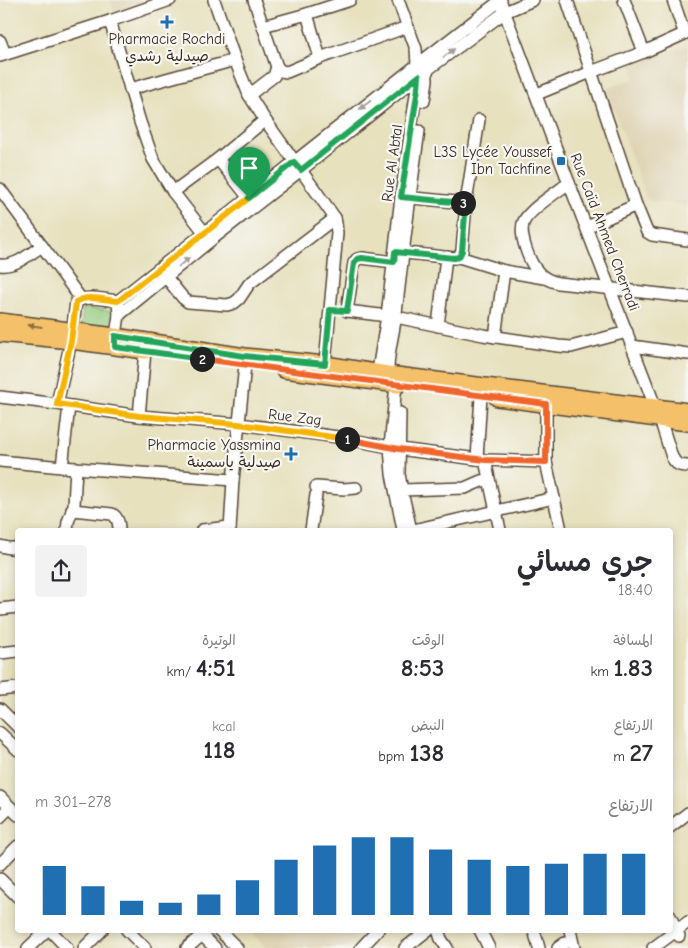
<!DOCTYPE html>
<html lang="ar">
<meta charset="utf-8">
<style>
:root{--surface:#fff;--page:#f2f2f3;--text:#2b2b33;--muted:#7c7c81;--accent:#1f6fb2}
body{margin:0;font-family:"Comic Neue","Playpen Sans Arabic",sans-serif;background:var(--page);color:var(--text);direction:rtl;height:100vh;display:flex;flex-direction:column;font-size:19px;white-space:nowrap}
*{box-sizing:border-box;margin:0}
p{font-size:16px;color:var(--muted)}
.icon{flex:none;width:28px;height:28px;fill:none;stroke:currentColor;stroke-width:2;stroke-linecap:round;stroke-linejoin:round}
.map{position:relative;flex:1;overflow:hidden;direction:ltr}
.sheet{position:absolute;left:15px;top:528px;width:658px;height:405px;display:flex;flex-direction:column;background:var(--surface);border-radius:5px;box-shadow:0 2px 8px #0003;direction:rtl}
.sheet>*{flex:none}
.pin{position:absolute;display:grid;place-items:center;width:42px;height:42px;color:#fff;margin:-51px -21px;border-radius:50% 50% 50% 0;rotate:-45deg;box-shadow:0 0 5px #0007}
.pin .icon{rotate:45deg}
.km{position:absolute;width:25px;height:25px;margin:-12px;border-radius:50%;background:#222;color:#fff;font-size:14px;line-height:25px;text-align:center}
.round{display:grid;place-items:center;flex:none;width:52px;height:52px;border-radius:5px;background:var(--page)}
.head{display:flex;align-items:center;justify-content:space-between;height:85px;padding:0 20px}
h1{font-size:28px;font-weight:600;line-height:38px}
.metrics{display:grid;grid-template-columns:repeat(3,1fr);gap:8px;height:85px;padding:5px 20px}
.metrics div{display:grid;align-content:center}
.metrics b{font-size:25px;font-weight:600}
.metrics small{font-size:14px;font-weight:400}
.metrics p{font-size:14px}
.chart{height:140px;padding:10px 20px}
.chart p{display:flex;justify-content:space-between}
.chart svg{width:100%;height:90px;margin-top:5px;stroke:var(--accent);stroke-width:6}
.map>svg:first-child{display:block}
.built{fill:#dfd3b4}
.green{fill:#94cc7f;stroke:#687b4e}
.lines{fill:none;stroke-linecap:round;stroke-linejoin:round}
.minor-casing{stroke:#554536;stroke-width:14}
.major-casing{stroke:#554536;stroke-width:18}
.minor{stroke:#fff;stroke-width:11}
.major{stroke:#f4c16b;stroke-width:15}
.oneway{fill:#a79f9a}
.oneway2{fill:#8e6e41}
.split-1-casing{stroke:#fff;stroke-width:10}
.split-2-casing{stroke:#fff;stroke-width:10}
.split-3-casing{stroke:#fff;stroke-width:10}
.split-4-casing{stroke:#fff;stroke-width:10}
.split-1{stroke:#f5b400;stroke-width:6}
.split-2{stroke:#f0652b;stroke-width:6}
.split-3{stroke:#22a559;stroke-width:6}
.split-4{stroke:#22a559;stroke-width:6}
.poi-dot{fill:#1f6fb2;stroke:#f6f6f2;stroke-width:2}
.labels{text-anchor:middle;stroke-width:4.5;stroke-linejoin:round;paint-order:stroke}
.poi-label{font-size:15px;fill:#3b2a1e;stroke:#f6f6f2;text-anchor:end}
.street-label{font-size:15px;fill:#3b2a1e;stroke:#f6f6f2}
</style>
<div class="map">
<svg width="688" height="948" viewBox="0 0 688 948">
<rect width="100%" height="100%" fill="#f6f6f2"/>
<filter id="ink" filterUnits="userSpaceOnUse"><feTurbulence type="fractalNoise" baseFrequency=".02" numOctaves="2"/><feDisplacementMap in="SourceGraphic" scale="10" xChannelSelector="R" yChannelSelector="G"/><feConvolveMatrix kernelMatrix="1 2 1 2 8 2 1 2 1" color-interpolation-filters="sRGB"/></filter>
<filter id="wash" filterUnits="userSpaceOnUse"><feTurbulence type="fractalNoise" baseFrequency=".0096" numOctaves="4" result="noise"/><feDisplacementMap in="SourceGraphic" scale="20" xChannelSelector="R" yChannelSelector="G"/><feGaussianBlur stdDeviation="1.12" result="paint"/><feColorMatrix in="noise" values="0 0 0 0 0 0 0 0 0 0 0 0 0 0 0 0 0 1.4 0 .05"/><feComposite in="paint" operator="in"/></filter>
<g filter="url(#wash)">
<rect width="100%" height="100%" fill="#e7e1be"/>
<g class="built">
<polygon points="110,0 151,0 114,12"/>
<polygon points="688,45 688,206 647,200 607,88 635,78 631,64"/>
<polygon points="249,930 366,930 347,948 266,948"/>
</g>
<polygon class="green" points="83,308 111,311 109,331 81,327"/>
</g>
<g filter="url(#ink)">
<g class="lines">
<defs>
<g id="minor">
<polyline points="214,0 235,60 249,95 265,120 335,218 336,223 337,233 325,364"/>
<polyline points="254,0 277,67 281,71 287,72 320,58 407,27"/>
<path d="M500 0 569 183 660 419 672 457C676 465 680 466 688 466"/>
<polyline points="567,0 636,205 647,232 652,235 688,240"/>
<polyline points="624,0 644,52"/>
<polyline points="307,14 320,58"/>
<polyline points="110,21 140,122 153,159 173,192 208,237"/>
<polyline points="263,26 307,14 350,0"/>
<polyline points="0,41 5,54"/>
<polyline points="0,56 110,21 170,0"/>
<polyline points="130,89 235,60"/>
<polyline points="537,94 591,72 644,52 684,34 684,32 673,0"/>
<polyline points="249,95 274,76 277,67"/>
<polyline points="424,101 427,80 426,65"/>
<polyline points="218,159 249,198"/>
<path d="M569 183C557 192 531 208 524 221 518 233 529 262 538 272 543 278 550 281 558 283L688 297"/>
<polyline points="0,189 81,299"/>
<polyline points="173,192 218,159 265,120"/>
<polyline points="403,197 466,203"/>
<polyline points="587,227 636,205"/>
<polyline points="397,252 454,258 459,257 462,251 466,203 479,120"/>
<polyline points="459,257 504,271 544,278"/>
<polyline points="394,262 362,258 357,259 354,263 347,311 396,317 483,335 558,346 571,347 627,332"/>
<path d="M0 265C16 267 29 254 42 246"/>
<polyline points="161,271 183,298 188,302 227,305 234,303 239,299 249,284 335,218"/>
<polyline points="118,301 417,65 501,0"/>
<polyline points="119,315 211,240 301,170 419,76 505,12 533,0"/>
<polyline points="438,326 446,257"/>
<polyline points="495,337 504,271"/>
<polyline points="632,346 688,354"/>
<polyline points="378,371 387,316 401,197 418,81 416,49 398,0"/>
<path d="M388 374C387 353 394 334 396 313 403 253 410 192 419 131"/>
<polyline points="396,385 390,447 392,474 403,530"/>
<polyline points="0,397 57,404 139,416 239,424 338,437 399,449 485,460 546,462 561,530"/>
<path d="M57 404 71 341 76 302C87 294 105 300 118 301L119 315 115 342"/>
<polyline points="400,413 399,474 401,485"/>
<polyline points="139,416 145,351"/>
<polyline points="477,459 481,396"/>
<polyline points="485,460 500,530"/>
<polyline points="0,461 62,467 233,480"/>
<polyline points="546,462 546,404"/>
<polyline points="62,467 69,406"/>
<polyline points="316,487 344,489 356,488"/>
<polyline points="402,490 465,488 481,481 489,480"/>
<polyline points="404,500 411,530"/>
<path d="M72 510 112 514C118 517 119 524 119 530"/>
<polyline points="67,530 68,522 74,505 76,468"/>
<polyline points="202,530 230,527"/>
<polyline points="230,530 233,480 245,365"/>
<polyline points="311,530 316,495"/>
<polyline points="413,530 554,498"/>
<polyline points="0,546 9,548 18,548"/>
<polyline points="0,609 18,607"/>
<polyline points="0,653 18,651"/>
<polyline points="0,690 18,688"/>
<polyline points="0,709 18,727"/>
<polyline points="0,733 18,750"/>
<polyline points="0,797 18,815"/>
<polyline points="0,817 10,807"/>
<polyline points="670,827 688,813"/>
<polyline points="0,864 18,846"/>
<polyline points="0,879 18,897"/>
<polyline points="670,916 679,936"/>
<polyline points="50,930 67,948"/>
<polyline points="127,930 145,948"/>
<polyline points="197,930 215,948"/>
<polyline points="219,930 237,948"/>
<polyline points="438,930 441,939 447,948"/>
<polyline points="480,930 489,948"/>
<polyline points="534,930 539,948"/>
<polyline points="570,930 574,948"/>
<polyline points="28,948 47,930"/>
<polyline points="84,948 102,930"/>
<polyline points="187,948 202,935"/>
<polyline points="361,948 378,930"/>
<polyline points="405,948 428,930"/>
<polyline points="558,948 565,943"/>
<polyline points="653,948 688,922"/>
</g>
<g id="major">
<polyline points="0,321 115,336 245,356 325,364 388,374 688,411"/>
<polyline points="0,334 71,341 145,351"/>
<polyline points="284,370 398,385"/>
<polyline points="497,398 688,423"/>
</g>
</defs>
<use href="#minor" class="minor-casing"/>
<use href="#major" class="major-casing"/>
<use href="#minor" class="minor"/>
<use href="#major" class="major"/>
</g>
<defs><path id="oneway-solid" d="M-6-.8H1V-3.2L6.5 0L1 3.2V.8H-6Z" transform="scale(1.25)"/></defs>
<g class="oneway">
<use href="#oneway-solid" transform="translate(449 53) rotate(-37)"/>
<use href="#oneway-solid" transform="translate(365 105) rotate(142)"/>
<use href="#oneway-solid" transform="translate(184 262) rotate(-39)"/>
</g>
<use class="oneway2" href="#oneway-solid" transform="translate(35 326) rotate(-172)"/>
</g>
<g class="lines" filter="url(#ink)">
<defs>
<path id="split-1" d="M249 198 118 301C105 300 87 294 76 302L71 341 57 404 139 416 238 424 347 439"/>
<polyline id="split-2" points="202,359 546,404 546,462 485,460 399,449 347,439"/>
<polyline id="split-3" points="202,359 115,347 115,336 244,356 325,364 330,310 347,311 354,263 357,259 362,258 394,262 395,252 454,258 459,257 462,251 466,203 463,203"/>
<polyline id="split-4" points="249,198 294,162 301,170 419,76 418,88 401,197 463,203"/>
</defs>
<use href="#split-1" class="split-1-casing"/>
<use href="#split-2" class="split-2-casing"/>
<use href="#split-3" class="split-3-casing"/>
<use href="#split-4" class="split-4-casing"/>
<use href="#split-1" class="split-1"/>
<use href="#split-2" class="split-2"/>
<use href="#split-3" class="split-3"/>
<use href="#split-4" class="split-4"/>
</g>
<g class="poi-dot">
<path d="M164.5 14.5h5v5h5v5h-5v5h-5v-5h-5v-5h5z"/>
<rect x="556" y="156" width="10" height="10" rx="2.5"/>
<path d="M288.5 446.5h5v5h5v5h-5v5h-5v-5h-5v-5h5z"/>
</g>
<g class="labels">
<g class="poi-label">
<text x="167" y="44" text-anchor="middle">Pharmacie Rochdi<tspan x="167" dy="17">صيدلية رشدي</tspan></text>
<text x="551" y="157">L3S Lycée Youssef<tspan x="551" dy="17">Ibn Tachfine</tspan></text>
<text x="281" y="450">Pharmacie Yassmina<tspan x="281" dy="17">صيدلية ياسمينة</tspan></text>
</g>
<g class="street-label">
<text transform="translate(392 163) rotate(-82)" y="5">Rue Al Abtal</text>
<text transform="translate(605 232) rotate(69)" y="5">Rue Caïd Ahmed Cherradi</text>
<text transform="translate(295 417) rotate(7)" y="5">Rue Zag</text>
</g>
</g>
</svg>
<div class="pin" style="left:249px;top:198px;background:#1e9e55"><svg class="icon" aria-label="arrive" viewBox="0 0 24 24"><path d="M6 21V4h12l-3 4 3 4H6"/></svg></div>
<b class="km" style="left:347px;top:439px">1</b>
<b class="km" style="left:202px;top:359px">2</b>
<b class="km" style="left:463px;top:203px">3</b>
<section class="sheet">
<div class="head"><div><h1>جري مسائي</h1><p>18:40</p></div><a class="round"><svg class="icon" aria-label="share" viewBox="0 0 24 24"><path d="M12 15V3M7 8l5-5 5 5M5 13v7h14v-7"/></svg></a></div>
<div class="metrics">
<div><p>المسافة</p><b>1.83<small> km</small></b></div>
<div><p>الوقت</p><b>8:53</b></div>
<div><p>الوتيرة</p><b>4:51<small> /km</small></b></div>
</div>
<div class="metrics">
<div><p>الارتفاع</p><b>27<small> m</small></b></div>
<div><p>النبض</p><b>138<small> bpm</small></b></div>
<div><p>kcal</p><b>118</b></div>
</div>
<div class="chart"><p><span>الارتفاع</span>278–301 m</p>
<svg viewBox="0 0 160 44" preserveAspectRatio="none"><path d="M5 44V20M15 44V30M25 44V37M35 44V38M45 44V34M55 44V27M65 44V17M75 44V10M85 44V6M95 44V6M105 44V12M115 44V17M125 44V20M135 44V19M145 44V14M155 44V14"/></svg>
</div>
</section>
</div>
